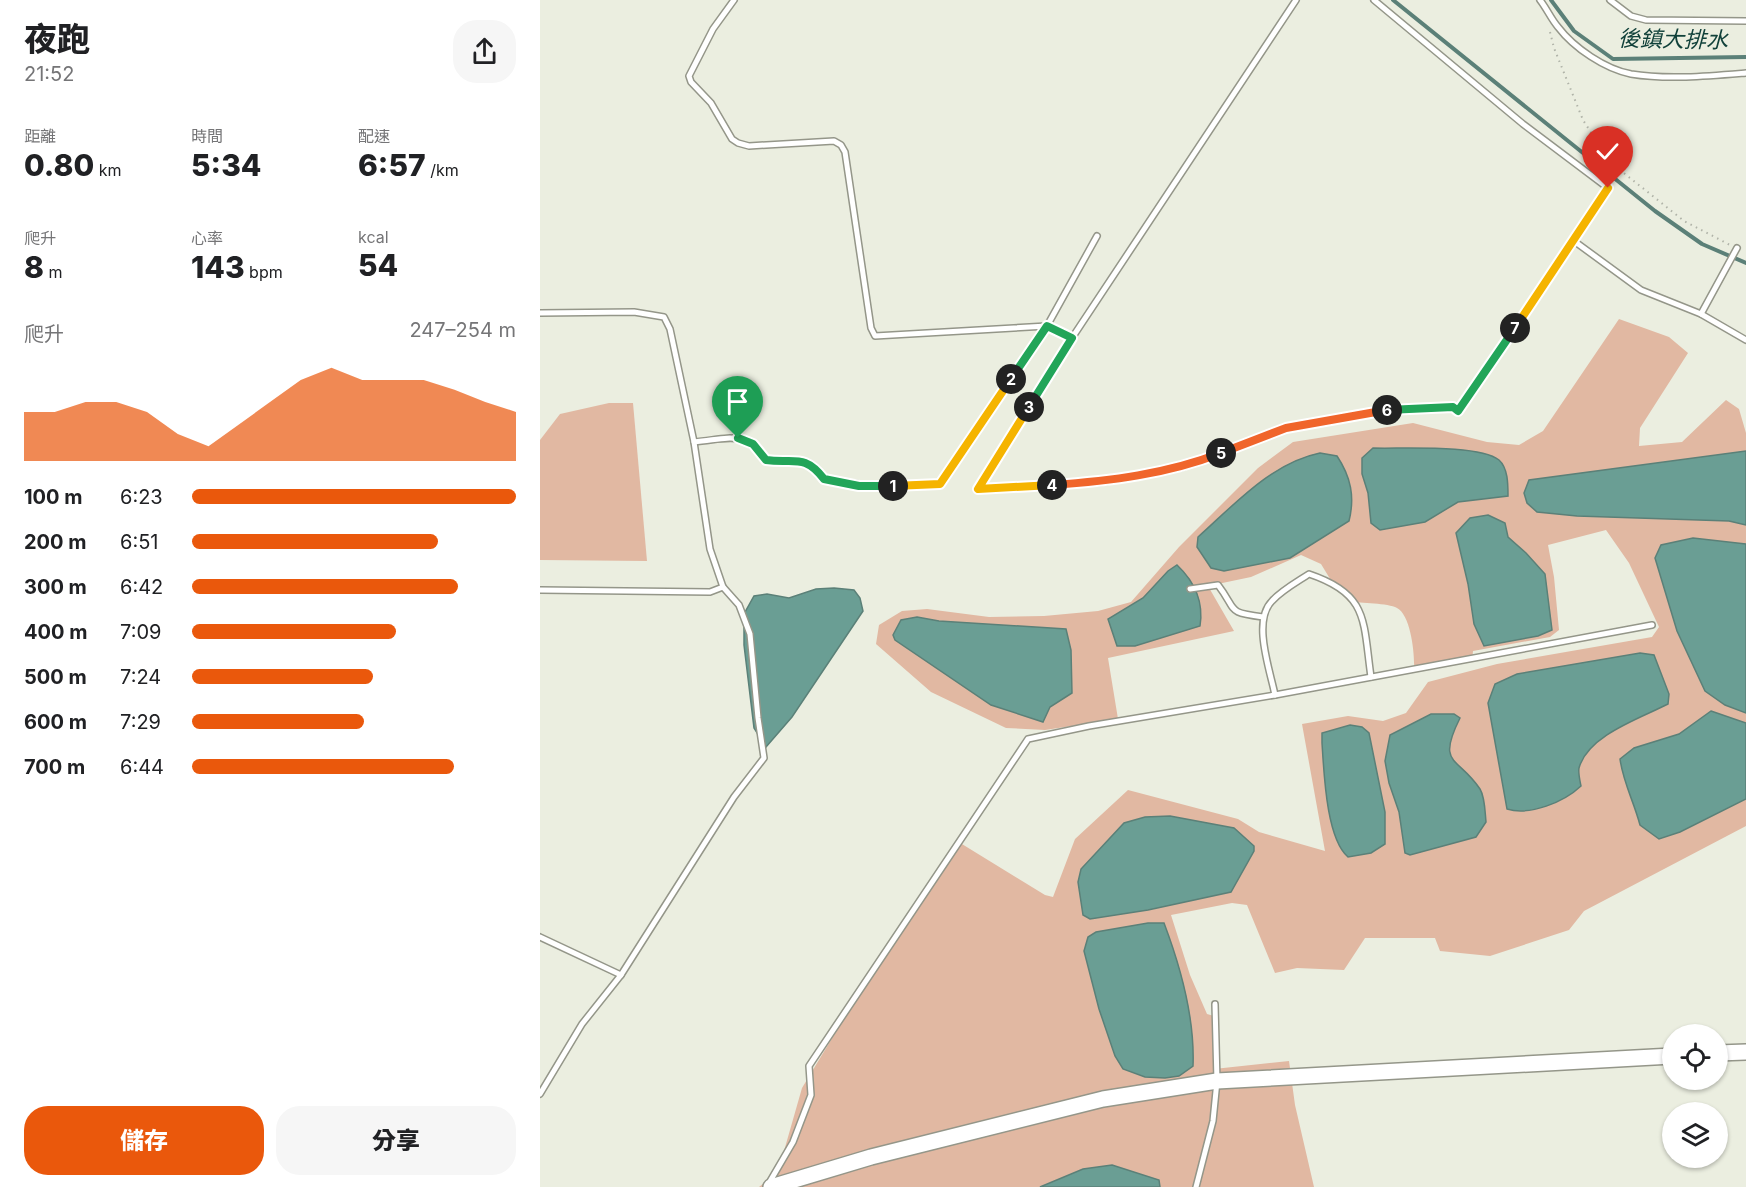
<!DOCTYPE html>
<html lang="zh-TW">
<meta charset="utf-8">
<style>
:root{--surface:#fff;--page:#f6f6f6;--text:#202124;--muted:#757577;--accent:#ea580c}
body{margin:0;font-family:Inter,"Noto Sans TC",sans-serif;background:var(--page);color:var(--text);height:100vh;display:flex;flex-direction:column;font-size:22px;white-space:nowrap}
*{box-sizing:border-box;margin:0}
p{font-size:20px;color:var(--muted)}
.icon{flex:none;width:33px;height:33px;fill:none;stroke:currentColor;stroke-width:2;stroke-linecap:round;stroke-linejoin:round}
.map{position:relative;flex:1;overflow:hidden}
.drawer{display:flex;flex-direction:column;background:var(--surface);width:540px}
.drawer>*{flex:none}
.fabs{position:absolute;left:1122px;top:1024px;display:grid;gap:12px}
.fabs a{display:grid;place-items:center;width:66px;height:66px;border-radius:50%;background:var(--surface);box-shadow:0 2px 4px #0004;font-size:30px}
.pin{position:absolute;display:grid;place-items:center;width:51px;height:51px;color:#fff;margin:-62px -26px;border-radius:50% 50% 50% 0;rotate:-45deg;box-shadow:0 0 6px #0007}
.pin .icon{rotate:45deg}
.km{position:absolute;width:30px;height:30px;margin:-15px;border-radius:50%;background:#222;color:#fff;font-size:16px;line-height:30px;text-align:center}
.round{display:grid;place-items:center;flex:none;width:63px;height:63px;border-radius:24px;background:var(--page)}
.overview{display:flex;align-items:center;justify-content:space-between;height:102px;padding:0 24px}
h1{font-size:33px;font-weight:800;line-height:45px}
.figures{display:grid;grid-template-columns:repeat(3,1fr);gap:9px;height:102px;padding:6px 24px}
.figures div{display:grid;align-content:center}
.figures b{font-size:30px;font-weight:800}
.figures small{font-size:16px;font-weight:400}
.figures p{font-size:16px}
.chart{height:168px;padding:12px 24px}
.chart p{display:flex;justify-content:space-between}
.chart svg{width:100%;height:108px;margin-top:6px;fill:var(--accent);opacity:.7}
.button{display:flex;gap:12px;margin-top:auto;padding:12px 24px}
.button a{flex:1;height:69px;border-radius:24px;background:var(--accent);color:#fff;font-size:24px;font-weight:800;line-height:69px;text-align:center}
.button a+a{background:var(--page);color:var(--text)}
ul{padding:0 24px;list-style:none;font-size:20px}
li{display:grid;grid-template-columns:96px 72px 1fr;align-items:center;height:45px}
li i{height:15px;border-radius:8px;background:var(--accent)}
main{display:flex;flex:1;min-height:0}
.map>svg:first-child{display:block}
.green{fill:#e1b8a2}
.water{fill:#6a9e94;stroke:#5b8078;stroke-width:1.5}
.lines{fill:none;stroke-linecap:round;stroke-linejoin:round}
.stream{stroke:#5b8078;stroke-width:4}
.lane-casing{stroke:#949689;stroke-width:8}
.secondary-casing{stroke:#949689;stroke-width:18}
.path{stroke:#b0b3a8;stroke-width:2;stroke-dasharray:1.5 4.5;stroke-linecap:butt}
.lane{stroke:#fff;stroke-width:5}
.secondary{stroke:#fff;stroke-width:15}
.split-1-casing{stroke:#fff;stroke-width:12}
.split-2-casing{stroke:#fff;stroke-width:12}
.split-3-casing{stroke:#fff;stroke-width:12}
.split-4-casing{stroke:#fff;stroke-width:12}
.split-5-casing{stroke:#fff;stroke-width:12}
.split-6-casing{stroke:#fff;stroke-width:12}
.split-7-casing{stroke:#fff;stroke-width:12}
.split-8-casing{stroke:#fff;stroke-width:12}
.split-1{stroke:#22a559;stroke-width:8}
.split-2{stroke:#f5b400;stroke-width:8}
.split-3{stroke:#22a559;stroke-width:8}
.split-4{stroke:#f5b400;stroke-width:8}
.split-5{stroke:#f0652b;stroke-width:8}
.split-6{stroke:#f0652b;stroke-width:8}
.split-7{stroke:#22a559;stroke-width:8}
.split-8{stroke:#f5b400;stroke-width:8}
.labels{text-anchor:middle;stroke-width:6;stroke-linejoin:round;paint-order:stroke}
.water-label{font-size:22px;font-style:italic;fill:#11413a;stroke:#ebeee0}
</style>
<main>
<section class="drawer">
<div class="overview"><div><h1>夜跑</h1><p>21:52</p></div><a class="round"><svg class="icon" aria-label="share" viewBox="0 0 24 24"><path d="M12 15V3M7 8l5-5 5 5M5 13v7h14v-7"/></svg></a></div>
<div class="figures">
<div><p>距離</p><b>0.80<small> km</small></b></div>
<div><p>時間</p><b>5:34</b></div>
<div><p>配速</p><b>6:57<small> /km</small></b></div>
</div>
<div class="figures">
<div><p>爬升</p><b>8<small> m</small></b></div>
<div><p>心率</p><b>143<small> bpm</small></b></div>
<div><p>kcal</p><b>54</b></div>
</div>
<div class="chart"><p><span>爬升</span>247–254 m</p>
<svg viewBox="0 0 160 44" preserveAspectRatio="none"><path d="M0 44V24L10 24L20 20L30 20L40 24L50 33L60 38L70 29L80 20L90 11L100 6L110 11L120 11L130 11L140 15L150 20L160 24V44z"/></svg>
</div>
<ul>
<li><b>100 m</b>6:23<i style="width:100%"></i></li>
<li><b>200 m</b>6:51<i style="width:76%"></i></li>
<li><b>300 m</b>6:42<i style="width:82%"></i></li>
<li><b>400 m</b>7:09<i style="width:63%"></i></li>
<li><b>500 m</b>7:24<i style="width:56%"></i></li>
<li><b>600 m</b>7:29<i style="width:53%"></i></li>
<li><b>700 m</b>6:44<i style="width:81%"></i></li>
</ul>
<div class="button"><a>儲存</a><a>分享</a></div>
</section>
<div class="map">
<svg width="1206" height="1187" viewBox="0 0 1206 1187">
<rect width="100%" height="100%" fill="#ebeee0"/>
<g class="green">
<path d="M1079 319 1129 337 1148 353 1100 428 1099 446 1142 442 1186 400 1199 409 1206 433V826L1044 911 1029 930 950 956 900 951 895 938H825L804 970 757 968 735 973 707 905 692 903 631 915 650 975 667 1014 674 1016V1069L749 1061 755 1105 774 1187H219L238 1172 262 1088 323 987 417 841 505 895 513 897 535 839 588 790 698 819 719 832 785 851 762 724 808 716 843 721 866 713 888 682 957 664 1112 637 1119 627 1089 563 1066 530 1008 545 1014 577 1019 630 1010 637 933 651 932 661 874 670C875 655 871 615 857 608 848 603 821 603 809 602L795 587 781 564 761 555 711 577 668 586 694 631 568 658 578 719 505 730 466 728 391 692 336 644 339 625 362 611 387 609 449 617 504 616 558 611 591 602 639 547 718 468 753 442 873 423 947 442 979 445 1003 431Z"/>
<polygon points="69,403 93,403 107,561 0,560 0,440 20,414"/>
</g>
<g class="water">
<path d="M833 448C860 449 939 444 959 460 968 468 968 484 968 496L918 502 885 522 840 530 831 523 828 493 822 474V458Z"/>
<polygon points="1206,451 1206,525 1189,521 1037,516 997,512 987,503 984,493 989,480"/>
<path d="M780 453 797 456C811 477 815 497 809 521L750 558 684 571 671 568 657 547 658 537C694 505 731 463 780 453Z"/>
<polygon points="948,515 965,523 968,537 986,553 1005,574 1012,630 998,636 944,646 934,624 928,584 916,533 930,518"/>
<polygon points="1153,538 1206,544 1206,713 1185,705 1165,691 1137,631 1115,558 1121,545"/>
<path d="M637 565C655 582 664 601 660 626L595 646H577L568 619 603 598 628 571Z"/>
<polygon points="294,588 314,590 320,598 323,611 252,717 226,747 214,728 204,645 204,614 214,596 227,594 249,598 276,589"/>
<polygon points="377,617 399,621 526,629 531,650 532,693 510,707 503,722 451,705 355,640 353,635 361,620"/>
<path d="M1100 653 1114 655 1129 694 1128 704C1101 718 1048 735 1039 768 1038 773 1040 781 1041 786 1024 802 990 816 967 809L948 703 955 684 977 674Z"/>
<path d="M1171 711 1206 723V799L1140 832 1119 839 1100 825C1094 802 1083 782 1080 759L1094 748 1139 734Z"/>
<path d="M891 714H914L920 718C896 766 918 756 940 789 945 797 945 812 946 822L936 837 870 855 865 853 859 812 849 783 845 761 850 735Z"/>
<path d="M810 725 822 727 829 733 845 812V844L831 853 808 857C786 838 784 772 782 743V733Z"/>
<polygon points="630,816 694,828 714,846 714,851 691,892 608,910 550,919 543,915 538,882 541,869 584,823 605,817"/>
<path d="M608 923H624C641 968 655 1017 653 1066L639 1076 625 1078 605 1077 583 1069 575 1056 559 1009 544 951 548 937 556 932Z"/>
<polygon points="572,1165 619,1180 620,1187 500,1187 543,1169"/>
</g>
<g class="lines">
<g class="stream">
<polyline points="853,0 1115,211 1162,244 1206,263"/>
<polyline points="1011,0 1034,31 1073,59 1206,57"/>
</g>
<defs>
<g id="lane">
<path d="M1000 0C1007 9 1011 19 1018 27 1034 48 1065 69 1091 74 1127 80 1170 76 1206 73"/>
<polyline points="1070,0 1091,16 1106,20 1206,21"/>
<polyline points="557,236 507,326 532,338 756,0"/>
<polyline points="1034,241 1101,290 1161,314 1206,340"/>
<polyline points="0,313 94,312 124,317 130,329 154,442 170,549 183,587 170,592 0,590"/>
<polyline points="1161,314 1197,248"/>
<polyline points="532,338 438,489 563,482 643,467 746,428 843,410 913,407 918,411 1068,188 983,124 834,0"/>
<path d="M154 442C189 439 202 429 226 460 254 464 264 453 284 479 322 486 362 489 400 484L507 326 335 336 331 328 305 152 301 145 294 141 209 146 198 143 192 139 171 103 151 82 149 76 173 29 194 0"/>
<path d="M650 589 678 585C698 611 685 612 723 617"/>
<path d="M735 695C730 670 712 621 732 601 742 590 757 582 769 574 829 594 823 621 831 677"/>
<polyline points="0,937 81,975"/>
<polyline points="0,1094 42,1024 81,975 194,797 224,758 218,718 210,634 199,605 183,587"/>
<polyline points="229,1183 253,1142 271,1095 269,1066 488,739 549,726 735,695 1112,625"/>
<polyline points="656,1187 673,1121 677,1081 675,1004"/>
</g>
<g id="secondary">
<polyline points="1178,1053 1206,1052"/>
<polyline points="231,1187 331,1157 563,1099 677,1081 1132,1056"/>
</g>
</defs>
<use href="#lane" class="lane-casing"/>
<use href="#secondary" class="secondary-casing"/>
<polyline class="path" points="1010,32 1014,48 1043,120 1070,162 1144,221 1190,245"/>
<use href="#lane" class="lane"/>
<use href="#secondary" class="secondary"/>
</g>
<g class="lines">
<defs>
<path id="split-1" d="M198 438 213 444 226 460C254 464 264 453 284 479L319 486H353"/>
<polyline id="split-2" points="353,486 400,484 471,379"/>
<polyline id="split-3" points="471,379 507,326 532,338 489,407"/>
<polyline id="split-4" points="489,407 438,489 512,485"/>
<path id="split-5" d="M512 485C570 481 627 474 681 453"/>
<polyline id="split-6" points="681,453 746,428 847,410"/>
<polyline id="split-7" points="847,410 913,407 918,411 975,328"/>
<polyline id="split-8" points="975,328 1068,188"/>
</defs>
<use href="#split-1" class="split-1-casing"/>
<use href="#split-2" class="split-2-casing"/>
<use href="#split-3" class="split-3-casing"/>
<use href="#split-4" class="split-4-casing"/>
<use href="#split-5" class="split-5-casing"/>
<use href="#split-6" class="split-6-casing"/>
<use href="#split-7" class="split-7-casing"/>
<use href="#split-8" class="split-8-casing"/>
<use href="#split-1" class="split-1"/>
<use href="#split-2" class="split-2"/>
<use href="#split-3" class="split-3"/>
<use href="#split-4" class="split-4"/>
<use href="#split-5" class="split-5"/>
<use href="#split-6" class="split-6"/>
<use href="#split-7" class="split-7"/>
<use href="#split-8" class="split-8"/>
</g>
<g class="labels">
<g class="water-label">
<text transform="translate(1133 39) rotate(1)" y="8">後鎮大排水</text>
</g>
</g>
</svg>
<div class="fabs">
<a><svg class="icon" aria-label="locate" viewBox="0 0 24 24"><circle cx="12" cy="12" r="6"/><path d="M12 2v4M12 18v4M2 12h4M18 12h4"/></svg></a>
<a><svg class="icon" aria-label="layers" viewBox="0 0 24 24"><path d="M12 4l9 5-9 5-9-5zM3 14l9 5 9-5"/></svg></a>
</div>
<div class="pin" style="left:198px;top:438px;background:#1e9e55"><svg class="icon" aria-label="arrive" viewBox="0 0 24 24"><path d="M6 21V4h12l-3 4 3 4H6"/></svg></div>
<div class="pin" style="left:1068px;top:188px;background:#d93025"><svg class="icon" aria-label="check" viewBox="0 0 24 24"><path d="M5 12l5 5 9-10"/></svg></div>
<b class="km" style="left:353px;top:486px">1</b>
<b class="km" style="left:471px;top:379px">2</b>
<b class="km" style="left:489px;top:407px">3</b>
<b class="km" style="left:512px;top:485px">4</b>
<b class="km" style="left:681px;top:453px">5</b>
<b class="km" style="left:847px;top:410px">6</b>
<b class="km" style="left:975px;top:328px">7</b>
</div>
</main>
